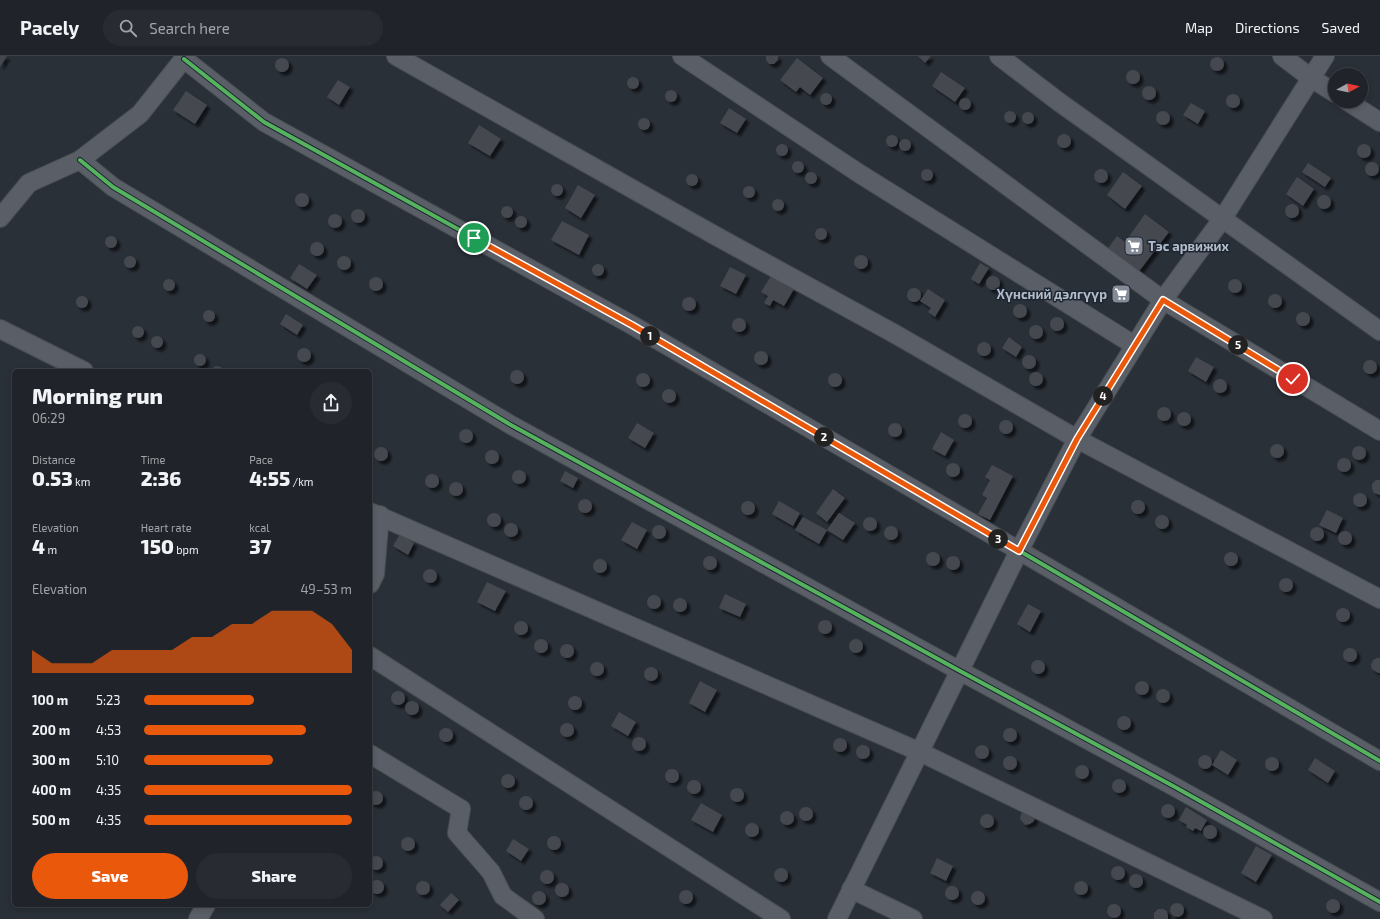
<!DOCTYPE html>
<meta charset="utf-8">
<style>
:root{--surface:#20242a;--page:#282c32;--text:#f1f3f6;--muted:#a2a4a8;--line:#3d4147;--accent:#ea580c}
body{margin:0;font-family:"Exo 2",sans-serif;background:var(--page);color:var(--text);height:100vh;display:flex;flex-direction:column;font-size:15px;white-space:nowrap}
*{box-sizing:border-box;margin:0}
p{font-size:13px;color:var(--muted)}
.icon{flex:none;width:22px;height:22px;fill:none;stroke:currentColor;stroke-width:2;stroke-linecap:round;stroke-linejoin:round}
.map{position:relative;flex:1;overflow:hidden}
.details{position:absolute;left:12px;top:313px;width:360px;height:538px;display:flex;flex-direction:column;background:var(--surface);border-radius:6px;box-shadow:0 2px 6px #0003,0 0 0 1px var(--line)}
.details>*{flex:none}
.needle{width:26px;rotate:82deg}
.buttons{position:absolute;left:1328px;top:12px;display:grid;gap:8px}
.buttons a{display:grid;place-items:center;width:40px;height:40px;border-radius:50%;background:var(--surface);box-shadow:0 2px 6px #0003,0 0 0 1px var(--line);font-size:20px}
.pin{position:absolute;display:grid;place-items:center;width:34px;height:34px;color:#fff;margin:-17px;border:2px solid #fff;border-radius:50%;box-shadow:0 1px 4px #0007}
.km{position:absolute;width:20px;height:20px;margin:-10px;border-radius:50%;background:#222;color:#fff;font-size:11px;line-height:20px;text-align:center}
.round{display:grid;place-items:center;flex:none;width:42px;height:42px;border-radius:21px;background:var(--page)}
.summary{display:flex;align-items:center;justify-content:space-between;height:68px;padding:0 20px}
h1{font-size:22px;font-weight:800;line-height:30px}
.metrics{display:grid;grid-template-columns:repeat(3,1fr);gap:6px;height:68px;padding:4px 20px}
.metrics div{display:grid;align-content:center}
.metrics b{font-size:20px;font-weight:800}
.metrics small{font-size:11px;font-weight:400}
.metrics p{font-size:11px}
.chart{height:112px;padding:8px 20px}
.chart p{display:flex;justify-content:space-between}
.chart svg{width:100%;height:72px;margin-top:4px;fill:var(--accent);opacity:.7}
.primary-button{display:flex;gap:8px;margin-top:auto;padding:8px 20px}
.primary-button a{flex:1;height:46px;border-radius:24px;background:var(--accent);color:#fff;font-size:16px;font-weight:800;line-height:46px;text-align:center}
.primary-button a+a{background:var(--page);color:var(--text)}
ul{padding:0 20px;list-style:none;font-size:13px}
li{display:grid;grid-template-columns:64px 48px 1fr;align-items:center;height:30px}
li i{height:10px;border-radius:5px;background:var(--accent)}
header{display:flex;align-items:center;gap:24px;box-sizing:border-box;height:56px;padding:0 20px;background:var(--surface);border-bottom:1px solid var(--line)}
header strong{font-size:19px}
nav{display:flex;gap:22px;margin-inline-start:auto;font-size:14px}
.search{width:280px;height:36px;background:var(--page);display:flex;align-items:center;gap:10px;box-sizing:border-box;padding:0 14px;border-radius:22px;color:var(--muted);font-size:15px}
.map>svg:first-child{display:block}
.building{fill:#444950;filter:url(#shadow)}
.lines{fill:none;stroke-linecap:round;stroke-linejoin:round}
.minor-casing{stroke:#484c53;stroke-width:20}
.minor{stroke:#5a5e66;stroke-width:18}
.cycleway-casing{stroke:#1d2633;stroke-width:6}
.cycleway{stroke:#56b35d;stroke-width:4}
.route-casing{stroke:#fff;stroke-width:8}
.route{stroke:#ea580c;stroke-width:5}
.labels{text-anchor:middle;stroke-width:3;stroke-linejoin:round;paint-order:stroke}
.poi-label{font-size:13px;font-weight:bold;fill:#b4bcc9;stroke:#1d2633;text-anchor:start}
</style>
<header>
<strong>Pacely</strong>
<div class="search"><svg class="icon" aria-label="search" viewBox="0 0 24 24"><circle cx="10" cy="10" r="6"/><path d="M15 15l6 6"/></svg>Search here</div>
<nav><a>Map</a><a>Directions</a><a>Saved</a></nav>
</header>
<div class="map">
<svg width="1380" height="863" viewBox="0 0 1380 863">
<defs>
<filter id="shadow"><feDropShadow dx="3.5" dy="3.5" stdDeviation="1" flood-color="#0009"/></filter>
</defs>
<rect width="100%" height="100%" fill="#2a3038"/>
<g class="building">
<polygon points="0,0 7,0 0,11"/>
<polygon points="766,0 778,0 778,4 774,8 769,8 766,4"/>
<polygon points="918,0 931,0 925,7"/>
<circle cx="1217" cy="8" r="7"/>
<circle cx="282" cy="9" r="7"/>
<polygon points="797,2 823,22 810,39 800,31 796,36 780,24"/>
<circle cx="1133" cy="21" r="7"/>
<polygon points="941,16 965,32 955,46 932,30"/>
<circle cx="633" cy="27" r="6"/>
<polygon points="338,24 350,31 339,49 327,41"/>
<circle cx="1149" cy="37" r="7"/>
<circle cx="671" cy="40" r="6"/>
<polygon points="186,35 207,49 195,68 173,54"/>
<circle cx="826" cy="43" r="6"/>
<circle cx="1233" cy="45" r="7"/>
<circle cx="965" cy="48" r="6"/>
<polygon points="1191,47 1205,55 1198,68 1183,59"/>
<polygon points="729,52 746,63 737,77 720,67"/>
<circle cx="1163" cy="62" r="7"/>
<circle cx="1010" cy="61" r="6"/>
<circle cx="1028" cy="62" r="6"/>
<circle cx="644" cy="68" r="6"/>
<polygon points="479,69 501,83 490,100 468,87"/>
<circle cx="1064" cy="85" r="7"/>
<circle cx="892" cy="85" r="6"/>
<circle cx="905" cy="89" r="6"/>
<circle cx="1364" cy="95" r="7"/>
<circle cx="782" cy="94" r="6"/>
<circle cx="798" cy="111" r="6"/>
<circle cx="1372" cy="113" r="7"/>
<polygon points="1308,107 1331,122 1325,131 1302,116"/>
<circle cx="1101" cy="120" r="7"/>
<circle cx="927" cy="119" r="6"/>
<circle cx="811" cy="122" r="6"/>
<polygon points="1123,116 1142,130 1125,153 1107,139"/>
<circle cx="692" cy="124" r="6"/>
<polygon points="1297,121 1314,133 1303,150 1286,138"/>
<circle cx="557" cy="134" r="6"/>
<polygon points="578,129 595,139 581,162 565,152"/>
<circle cx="749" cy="136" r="6"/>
<circle cx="302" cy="144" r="7"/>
<circle cx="1324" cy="146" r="7"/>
<circle cx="778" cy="149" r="6"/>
<circle cx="1292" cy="155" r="7"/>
<circle cx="507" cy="156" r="6"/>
<circle cx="358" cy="160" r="7"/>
<circle cx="335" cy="165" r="7"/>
<polygon points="1145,158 1169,176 1137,218 1106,195 1117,180 1125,186"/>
<circle cx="521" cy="166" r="6"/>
<polygon points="562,165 589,179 579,199 551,184"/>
<circle cx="821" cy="178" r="6"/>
<circle cx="111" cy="186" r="6"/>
<circle cx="317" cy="193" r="7"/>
<circle cx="861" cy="206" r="7"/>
<circle cx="344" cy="207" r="7"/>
<circle cx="130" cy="206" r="6"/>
<polygon points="980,207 989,212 979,228 971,223"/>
<circle cx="598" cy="214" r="6"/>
<polygon points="299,208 317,219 307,233 290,222"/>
<polygon points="730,211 746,219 736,238 720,230"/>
<circle cx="993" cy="227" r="7"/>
<polygon points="771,220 794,233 784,250 773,244 770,250 764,247 768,240 761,236"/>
<circle cx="376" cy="228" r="7"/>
<circle cx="1235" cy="230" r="7"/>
<circle cx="169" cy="229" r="6"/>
<circle cx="914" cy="239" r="7"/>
<polygon points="928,233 945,244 935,261 928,256 931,252 920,245"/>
<circle cx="1275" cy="245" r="7"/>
<circle cx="82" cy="246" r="6"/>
<circle cx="689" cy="248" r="7"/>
<circle cx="1020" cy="255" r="7"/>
<circle cx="209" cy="260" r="6"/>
<circle cx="1303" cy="263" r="7"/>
<polygon points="286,258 303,269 297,279 280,268"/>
<circle cx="1057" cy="268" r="7"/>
<circle cx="739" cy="269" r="7"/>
<circle cx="1036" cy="276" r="7"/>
<circle cx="138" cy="276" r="6"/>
<circle cx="157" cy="286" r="6"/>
<polygon points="1009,281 1022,291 1016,301 1002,292"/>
<circle cx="984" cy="293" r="7"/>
<circle cx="304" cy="299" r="7"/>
<circle cx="761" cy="302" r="7"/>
<circle cx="200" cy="304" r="6"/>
<circle cx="1029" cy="306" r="7"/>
<polygon points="1196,301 1214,311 1206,326 1188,315"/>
<circle cx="1370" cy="311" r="7"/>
<polygon points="216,310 221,311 223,315 211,315 213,312"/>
<circle cx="517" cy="321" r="7"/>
<circle cx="1036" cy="323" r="7"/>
<circle cx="643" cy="324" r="7"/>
<circle cx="835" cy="324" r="7"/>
<circle cx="1220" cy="330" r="7"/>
<circle cx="669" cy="340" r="7"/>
<circle cx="1164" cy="358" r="7"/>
<circle cx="1184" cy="363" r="7"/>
<circle cx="965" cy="365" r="7"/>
<circle cx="1006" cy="371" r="7"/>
<circle cx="895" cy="374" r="7"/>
<polygon points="637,367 654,377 645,392 628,382"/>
<circle cx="466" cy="380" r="7"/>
<polygon points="941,376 954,384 945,400 932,393"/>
<circle cx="1277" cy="395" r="7"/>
<circle cx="1359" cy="397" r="7"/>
<circle cx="381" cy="398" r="7"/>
<circle cx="492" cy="401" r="7"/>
<circle cx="1344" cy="409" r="7"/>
<circle cx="953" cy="414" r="7"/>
<polygon points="992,409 1013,420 990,464 978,458 987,442 982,439 990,424 985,421"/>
<circle cx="519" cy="421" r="7"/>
<polygon points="565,415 578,422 573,432 560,425"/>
<circle cx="432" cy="425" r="7"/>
<polygon points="1376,424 1380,424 1380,439 1374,437 1372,433 1372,428"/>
<circle cx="456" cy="433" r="7"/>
<polygon points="833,433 845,442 827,466 816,457"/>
<circle cx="1360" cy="444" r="7"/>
<circle cx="585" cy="450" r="7"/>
<circle cx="1138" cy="451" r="7"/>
<circle cx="748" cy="452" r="7"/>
<polygon points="779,445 800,457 793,470 772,458"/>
<polygon points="1327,454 1343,462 1336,477 1319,469"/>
<circle cx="494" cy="464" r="7"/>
<polygon points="839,457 855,467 843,484 827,474"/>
<circle cx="1162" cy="466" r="7"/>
<circle cx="870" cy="468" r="7"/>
<polygon points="803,461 827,474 819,488 795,474"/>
<polygon points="632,466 647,474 637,493 621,484"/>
<circle cx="511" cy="474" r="7"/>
<circle cx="659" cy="476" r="7"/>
<circle cx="891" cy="477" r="7"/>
<circle cx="1317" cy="478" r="7"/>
<circle cx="1345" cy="482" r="7"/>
<polygon points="400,478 414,487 408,499 393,490"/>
<circle cx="933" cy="503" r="7"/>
<circle cx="1231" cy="503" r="7"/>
<circle cx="953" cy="507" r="7"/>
<circle cx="710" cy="507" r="7"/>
<circle cx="600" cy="510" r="7"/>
<circle cx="430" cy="520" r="7"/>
<circle cx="1286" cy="529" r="7"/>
<polygon points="487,526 506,535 495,555 477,546"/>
<polygon points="725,538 746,548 740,561 719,552"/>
<circle cx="654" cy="546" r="7"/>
<circle cx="680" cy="549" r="7"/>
<polygon points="1028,548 1041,555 1030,576 1017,568"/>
<circle cx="1343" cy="559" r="7"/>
<circle cx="825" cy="571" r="7"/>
<circle cx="521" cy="572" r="7"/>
<circle cx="856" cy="590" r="7"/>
<circle cx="541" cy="590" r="7"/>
<circle cx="567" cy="595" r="7"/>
<circle cx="1350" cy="599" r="7"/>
<polygon points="1377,602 1380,602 1380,617 1378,617 1372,613 1371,609 1373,604"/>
<circle cx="1038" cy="611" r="7"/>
<circle cx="597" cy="613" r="7"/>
<circle cx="651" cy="618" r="7"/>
<circle cx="1142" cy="632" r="7"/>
<polygon points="700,625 717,634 705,656 689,647"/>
<circle cx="1163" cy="640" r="7"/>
<circle cx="398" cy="642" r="7"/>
<circle cx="575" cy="647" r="7"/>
<circle cx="412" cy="652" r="7"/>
<polygon points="619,656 636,666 628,680 611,670"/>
<circle cx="1124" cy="667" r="7"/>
<circle cx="567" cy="674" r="7"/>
<circle cx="1010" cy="679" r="7"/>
<circle cx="446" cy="679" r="7"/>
<circle cx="639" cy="688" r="7"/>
<circle cx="840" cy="689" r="7"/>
<circle cx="863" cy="696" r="7"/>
<circle cx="982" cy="696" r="7"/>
<polygon points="1221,694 1237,704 1228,719 1212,709"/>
<circle cx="1205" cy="706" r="7"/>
<circle cx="1010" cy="707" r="7"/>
<circle cx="1272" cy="708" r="7"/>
<polygon points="1315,702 1335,715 1328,727 1308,714"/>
<circle cx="1082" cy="716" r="7"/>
<circle cx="672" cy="720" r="7"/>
<circle cx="508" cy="725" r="7"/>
<circle cx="1119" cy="730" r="7"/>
<circle cx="694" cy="731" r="7"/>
<circle cx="737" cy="739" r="7"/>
<circle cx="376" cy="742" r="7"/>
<circle cx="526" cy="747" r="7"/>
<polygon points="701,747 722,759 713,776 691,764"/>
<circle cx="1168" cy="755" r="7"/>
<circle cx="806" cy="758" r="7"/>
<polygon points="1186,751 1207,764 1201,775 1195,772 1193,775 1186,771 1187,769 1179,764"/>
<circle cx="787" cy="762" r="7"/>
<polygon points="1024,755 1035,761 1034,765 1030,768 1025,769 1020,763 1021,758"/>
<circle cx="987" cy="765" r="7"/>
<circle cx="752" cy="774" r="7"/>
<circle cx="1210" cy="776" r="7"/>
<circle cx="554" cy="787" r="7"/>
<circle cx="408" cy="788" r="7"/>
<polygon points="513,783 529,793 521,805 506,795"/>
<polygon points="1256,790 1272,799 1256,826 1241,817"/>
<circle cx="376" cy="807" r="7"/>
<polygon points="937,802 953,810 946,825 930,817"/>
<circle cx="1118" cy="817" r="7"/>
<circle cx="781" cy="819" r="7"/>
<circle cx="547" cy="821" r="7"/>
<circle cx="1136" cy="825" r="7"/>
<circle cx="377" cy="831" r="7"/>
<circle cx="423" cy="832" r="7"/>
<circle cx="1081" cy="832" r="7"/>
<circle cx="562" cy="834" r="7"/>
<circle cx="952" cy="837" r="7"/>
<circle cx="686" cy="841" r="7"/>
<circle cx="539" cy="842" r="7"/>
<circle cx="978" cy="842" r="7"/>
<polygon points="451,837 459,844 448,856 440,849"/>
<circle cx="1333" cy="850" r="7"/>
<circle cx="1177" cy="854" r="7"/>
<circle cx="1114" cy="855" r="7"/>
<polygon points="1158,853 1163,853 1167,855 1168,860 1168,863 1154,863 1154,857"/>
</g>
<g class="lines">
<defs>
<g id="minor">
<polyline points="396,0 716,180 895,278 1077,383 1380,543"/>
<polyline points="682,0 860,118 1134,289"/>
<polyline points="830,0 1163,244 1380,375"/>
<polyline points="999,0 1059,46 1380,275"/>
<polyline points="1282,0 1311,22 1335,37"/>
<polyline points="184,3 264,66 632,269 1380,705"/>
<polyline points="1347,45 1380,66"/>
<polyline points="80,104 113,131 511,369 960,615 1175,731 1380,846"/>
<polyline points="0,162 29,127 80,104 140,58 186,0"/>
<polyline points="0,273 84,315"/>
<polyline points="370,456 920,696 1263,863"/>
<polyline points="370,528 375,518 380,459"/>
<polyline points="370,600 781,863"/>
<polyline points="370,698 461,753 457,777 491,816 503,840 535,863"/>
<polyline points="851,833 913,863"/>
<polyline points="198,863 206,849"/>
<polyline points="837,863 1019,495 1077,383 1163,244 1223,162 1325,0"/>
</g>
</defs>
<use href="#minor" class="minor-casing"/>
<use href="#minor" class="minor"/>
<defs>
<g id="cycleway">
<polyline points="184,3 264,66 632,269 1380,705"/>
<polyline points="80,104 113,131 511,369 960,615 1175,731 1380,846"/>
</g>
</defs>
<use href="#cycleway" class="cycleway-casing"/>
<use href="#cycleway" class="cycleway"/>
</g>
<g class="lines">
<defs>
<polyline id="route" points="474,182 632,269 1019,495 1077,383 1163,244 1293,323"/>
</defs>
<use href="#route" class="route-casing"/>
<use href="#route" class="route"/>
</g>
<defs>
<symbol id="supermarket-square" viewBox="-11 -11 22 22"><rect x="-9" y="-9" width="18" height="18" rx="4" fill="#848b96" stroke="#1d2633"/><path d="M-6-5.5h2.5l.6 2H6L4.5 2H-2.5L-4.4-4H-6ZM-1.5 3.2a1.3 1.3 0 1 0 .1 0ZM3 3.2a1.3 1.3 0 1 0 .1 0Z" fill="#fff"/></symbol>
</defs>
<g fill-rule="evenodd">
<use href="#supermarket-square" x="1123" y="179" width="22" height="22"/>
<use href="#supermarket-square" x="1110" y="227" width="22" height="22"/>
</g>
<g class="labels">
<g class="poi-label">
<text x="1148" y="195">Тэс арвижих</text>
<text x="1107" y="243" text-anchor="end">Хүнсний дэлгүүр</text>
</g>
</g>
</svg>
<div class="buttons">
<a><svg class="needle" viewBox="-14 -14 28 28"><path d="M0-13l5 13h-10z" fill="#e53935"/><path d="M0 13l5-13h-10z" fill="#a2a4a8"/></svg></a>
</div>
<div class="pin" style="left:474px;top:182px;background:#1e9e55"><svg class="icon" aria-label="arrive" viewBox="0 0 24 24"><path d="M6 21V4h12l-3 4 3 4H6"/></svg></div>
<div class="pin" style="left:1293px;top:323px;background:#d93025"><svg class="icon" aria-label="check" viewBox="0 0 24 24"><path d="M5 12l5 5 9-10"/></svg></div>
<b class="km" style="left:650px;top:280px">1</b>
<b class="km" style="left:824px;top:381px">2</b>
<b class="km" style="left:998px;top:483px">3</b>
<b class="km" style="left:1103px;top:340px">4</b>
<b class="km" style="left:1238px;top:289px">5</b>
<section class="details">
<div class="summary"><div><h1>Morning run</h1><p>06:29</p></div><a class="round"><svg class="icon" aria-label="share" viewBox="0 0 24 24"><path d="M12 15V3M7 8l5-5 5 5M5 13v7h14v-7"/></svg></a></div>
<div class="metrics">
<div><p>Distance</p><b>0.53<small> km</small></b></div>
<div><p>Time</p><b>2:36</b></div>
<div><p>Pace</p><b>4:55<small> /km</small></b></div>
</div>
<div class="metrics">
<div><p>Elevation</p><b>4<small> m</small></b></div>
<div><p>Heart rate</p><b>150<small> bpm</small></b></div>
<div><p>kcal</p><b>37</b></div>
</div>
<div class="chart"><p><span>Elevation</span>49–53 m</p>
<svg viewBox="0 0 160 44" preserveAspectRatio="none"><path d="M0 44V30L10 38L20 38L30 38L40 30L50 30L60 30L70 30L80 22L90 22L100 14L110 14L120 6L130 6L140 6L150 14L160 30V44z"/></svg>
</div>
<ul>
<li><b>100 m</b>5:23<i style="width:53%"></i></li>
<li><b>200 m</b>4:53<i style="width:78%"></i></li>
<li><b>300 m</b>5:10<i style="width:62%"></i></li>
<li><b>400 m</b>4:35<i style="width:100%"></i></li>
<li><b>500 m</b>4:35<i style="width:100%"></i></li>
</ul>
<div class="primary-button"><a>Save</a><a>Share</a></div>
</section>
</div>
